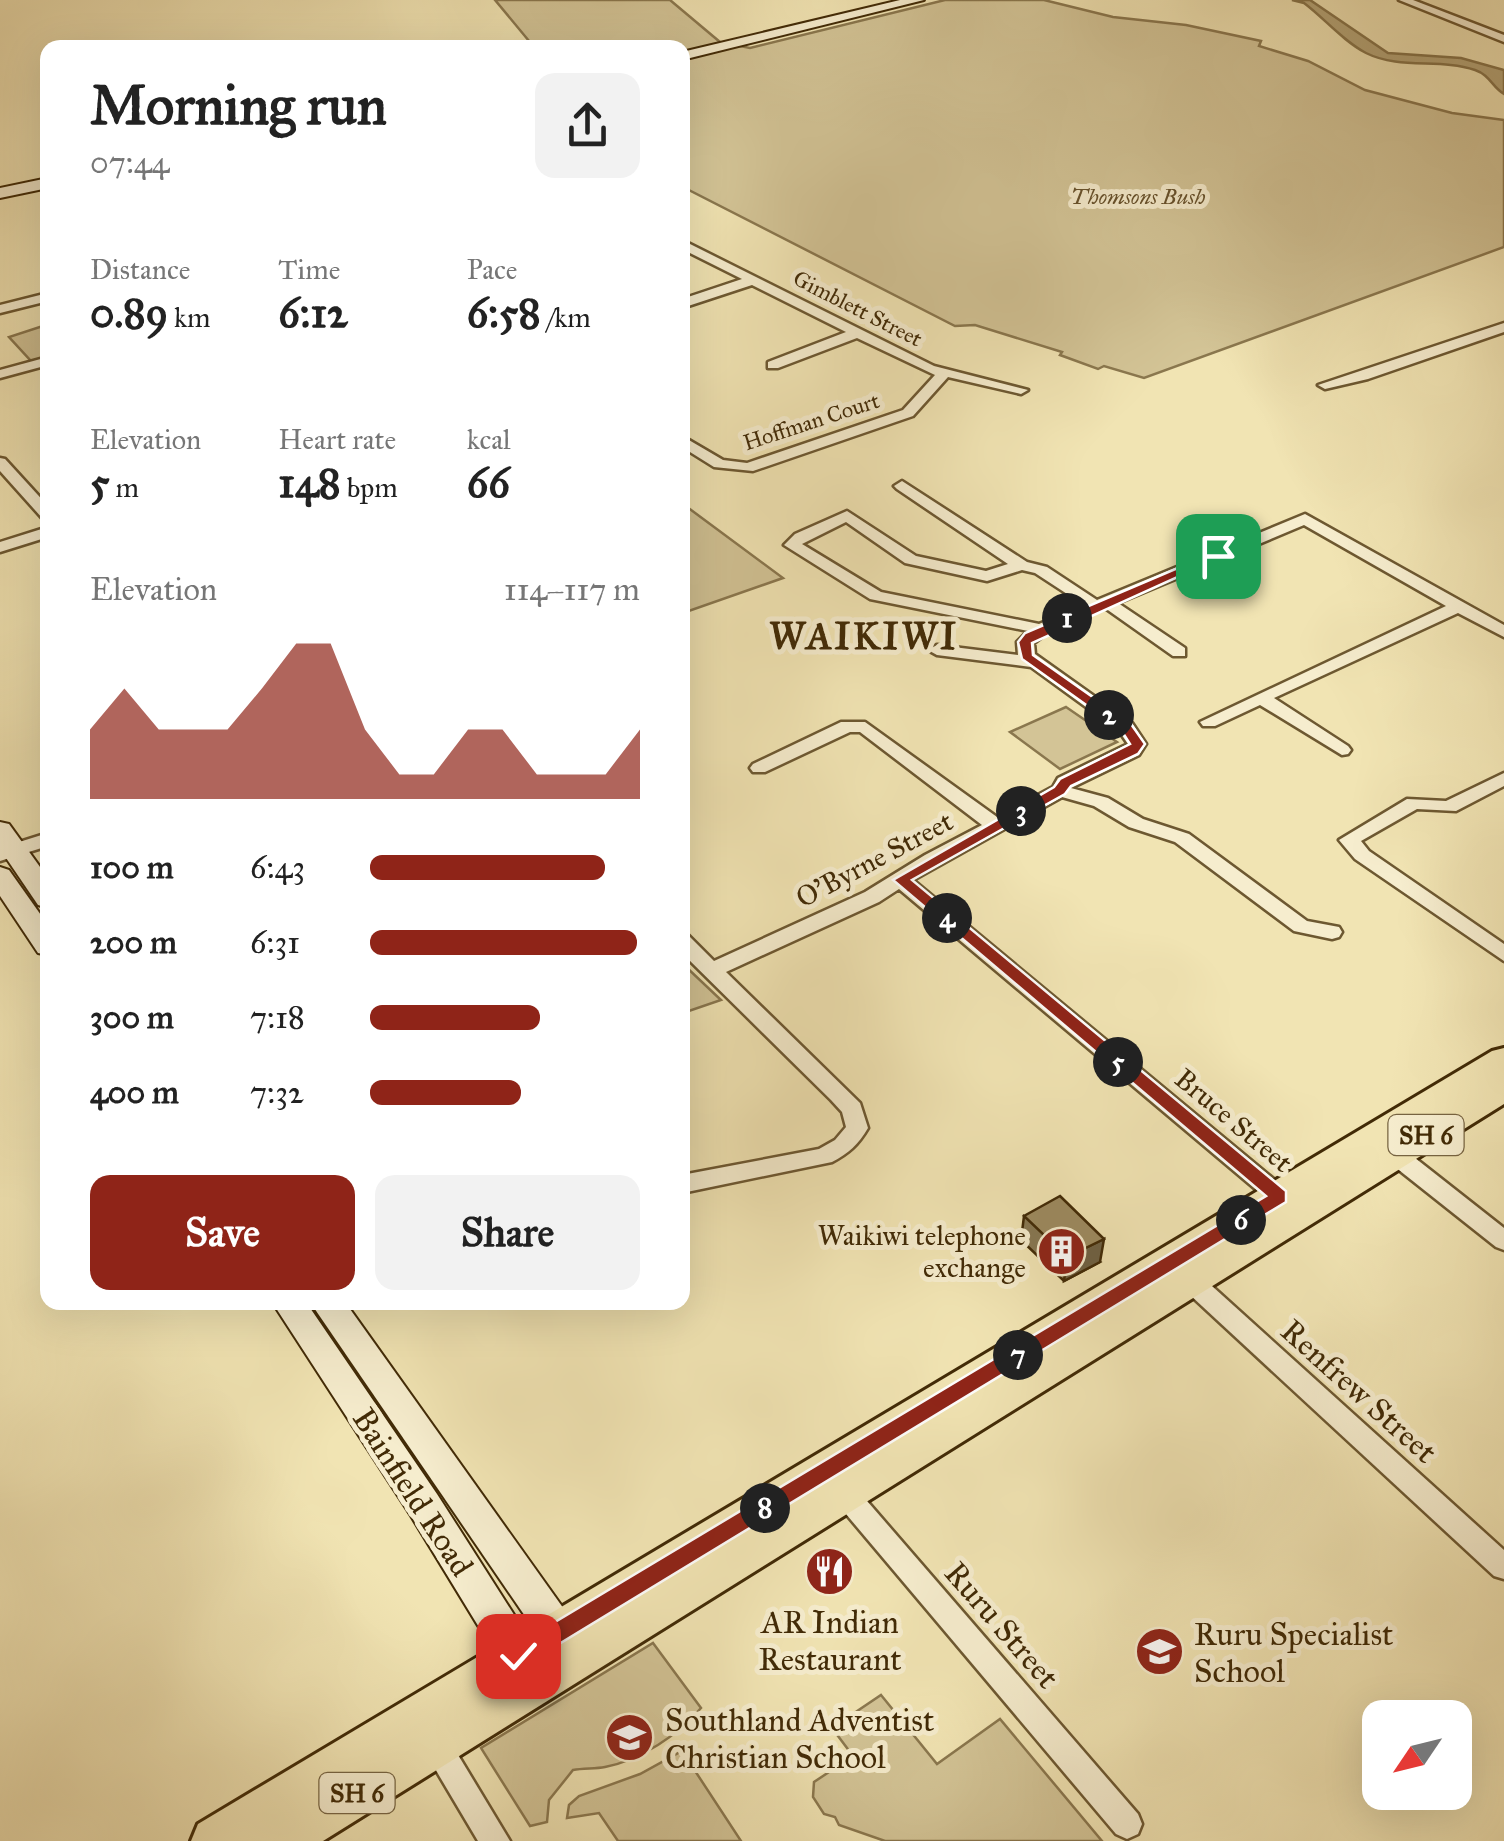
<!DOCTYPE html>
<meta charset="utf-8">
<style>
:root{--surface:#fff;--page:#f2f2f2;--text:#222;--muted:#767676;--accent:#8f2418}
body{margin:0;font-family:"IM FELL Great Primer",serif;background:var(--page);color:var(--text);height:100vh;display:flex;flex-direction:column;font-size:38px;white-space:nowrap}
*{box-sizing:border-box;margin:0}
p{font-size:32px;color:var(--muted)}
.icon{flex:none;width:55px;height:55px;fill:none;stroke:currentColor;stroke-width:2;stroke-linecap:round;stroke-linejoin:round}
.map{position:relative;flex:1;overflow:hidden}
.side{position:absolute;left:40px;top:40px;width:650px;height:1270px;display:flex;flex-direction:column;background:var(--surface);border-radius:20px;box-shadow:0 10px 40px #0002}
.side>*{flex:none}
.needle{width:65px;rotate:235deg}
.fabs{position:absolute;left:1362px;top:1700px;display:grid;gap:20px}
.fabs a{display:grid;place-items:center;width:110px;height:110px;border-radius:20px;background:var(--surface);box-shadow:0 10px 40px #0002;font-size:50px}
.pin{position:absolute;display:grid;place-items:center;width:85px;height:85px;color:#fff;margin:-42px;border-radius:20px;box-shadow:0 5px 15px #0006}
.km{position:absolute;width:50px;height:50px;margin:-25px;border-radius:50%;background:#222;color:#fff;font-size:28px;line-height:50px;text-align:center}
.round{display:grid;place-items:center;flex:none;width:105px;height:105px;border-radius:20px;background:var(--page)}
.headline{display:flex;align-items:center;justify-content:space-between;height:170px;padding:0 50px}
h1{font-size:55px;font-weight:700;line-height:75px}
.stats{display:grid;grid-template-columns:repeat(3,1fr);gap:15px;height:170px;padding:10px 50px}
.stats div{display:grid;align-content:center}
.stats b{font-size:42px;font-weight:700}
.stats small{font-size:28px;font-weight:400}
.stats p{font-size:28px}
.chart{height:280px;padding:20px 50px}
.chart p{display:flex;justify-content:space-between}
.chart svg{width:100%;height:180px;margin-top:10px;fill:var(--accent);opacity:.7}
.primary-button{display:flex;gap:20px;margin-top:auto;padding:20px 50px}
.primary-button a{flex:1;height:115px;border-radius:20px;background:var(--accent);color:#fff;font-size:40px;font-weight:700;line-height:115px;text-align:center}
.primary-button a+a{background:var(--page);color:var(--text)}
ul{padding:0 50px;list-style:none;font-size:32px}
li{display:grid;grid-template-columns:160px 120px 1fr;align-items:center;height:75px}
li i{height:25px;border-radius:12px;background:var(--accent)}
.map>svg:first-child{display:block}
.green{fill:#d3c496;stroke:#8a774e;stroke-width:2.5}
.water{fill:#b5a578;stroke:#87744a;stroke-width:2.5}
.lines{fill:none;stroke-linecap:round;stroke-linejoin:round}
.street-casing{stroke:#6d5831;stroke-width:5}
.secondary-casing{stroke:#412a06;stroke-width:4}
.primary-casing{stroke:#412a06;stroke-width:6}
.street{fill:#f6edce;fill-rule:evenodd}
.secondary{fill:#f6edce;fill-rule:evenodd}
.primary{fill:#f1e4b3;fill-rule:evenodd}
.wall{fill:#877853;stroke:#412a06;stroke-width:2.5}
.shaded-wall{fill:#6e6143;stroke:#412a06;stroke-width:2.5}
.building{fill:#9d8b60;stroke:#412a06;stroke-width:2.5}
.route{fill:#8f2418;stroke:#fff;stroke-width:2.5}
.labels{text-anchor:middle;stroke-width:10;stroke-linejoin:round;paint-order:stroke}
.far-park-label{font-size:22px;font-style:italic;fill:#66502a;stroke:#f6edce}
.far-street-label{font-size:22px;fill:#412a06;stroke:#f6edce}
.shield{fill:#f6edce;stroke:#776442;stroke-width:2.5}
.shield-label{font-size:25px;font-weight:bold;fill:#412a06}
.street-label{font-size:28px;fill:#412a06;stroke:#f6edce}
.poi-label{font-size:28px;fill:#412a06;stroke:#f6edce;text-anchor:end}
.near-street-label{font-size:32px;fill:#412a06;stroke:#f6edce}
.near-poi-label{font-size:32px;fill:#412a06;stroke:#f6edce;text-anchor:start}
.district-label{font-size:38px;font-weight:bold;letter-spacing:2.5px;fill:#412a06;stroke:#f6edce}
</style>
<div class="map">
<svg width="1504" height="1841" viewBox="0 0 1504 1841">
<rect width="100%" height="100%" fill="#f1e4b3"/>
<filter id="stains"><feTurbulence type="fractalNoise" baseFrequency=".002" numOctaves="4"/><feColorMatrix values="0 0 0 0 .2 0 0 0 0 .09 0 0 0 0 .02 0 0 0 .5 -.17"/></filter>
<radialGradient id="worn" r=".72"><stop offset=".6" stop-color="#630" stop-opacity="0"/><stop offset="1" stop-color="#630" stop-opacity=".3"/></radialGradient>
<g class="green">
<polygon points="495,0 670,0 720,42 750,48 945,0 1044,0 1113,17 1186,25 1261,41 1259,46 1308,61 1365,90 1452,113 1504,120 1504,247 1144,378 1104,366 1098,369 1060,355 1062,352 975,325 955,326 683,187 682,48 534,47"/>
<polygon points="47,302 47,358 32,362 9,337 43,326 46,314 42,304"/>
<polygon points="683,504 783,578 683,613"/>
<polygon points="1066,707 1117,742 1060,769 1010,732"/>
<polygon points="682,964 683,964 721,1000 683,1013"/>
<path d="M653 1643 701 1708C678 1735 641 1760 605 1767 595 1769 584 1768 573 1770L549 1800 547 1822 530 1826 481 1748Z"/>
<polygon points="881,1695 937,1764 1000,1719 1102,1841 885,1841 839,1825 835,1817 824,1814 813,1797 814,1782 853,1756 832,1728"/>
<polygon points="682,1751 741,1841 618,1841 599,1813 567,1818 569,1805 579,1796 640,1774"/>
</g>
<path class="water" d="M1292 0H1310L1388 53 1461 58 1504 70V94C1492 87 1490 75 1475 70 1440 58 1400 70 1366 53 1343 41 1324 18 1304 3Z"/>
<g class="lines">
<defs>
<g id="street">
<polygon points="1399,0 1413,0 1504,35 1504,42"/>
<polygon points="682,240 934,366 1028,390 1021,394 948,377 913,416 753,471 714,467 682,447 682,436 723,460 747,463 903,410 935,375 857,338 778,368 768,368 768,362 846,332 752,285 682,308 682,299 742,279 682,249"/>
<polygon points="48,293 48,301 0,313 0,305"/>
<polygon points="1504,323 1504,332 1368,379 1325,389 1318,385"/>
<polygon points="48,357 48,365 0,378 0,370"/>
<polygon points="0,458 5,459 48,506 48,521 43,519 0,471"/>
<path d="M902 481 1027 562 1047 567 1097 600 1305 514 1504 625V637L1458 613 1274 698 1348 746 1351 750 1348 754 1342 755 1260 705 1215 726H1203L1200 722 1446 606 1304 525 1118 603 1185 648V656H1173L1105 608 1047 633 1034 643 1035 654 1132 723 1146 744 1139 755 1071 788 1108 798 1143 819 1189 834 1307 921 1339 927 1342 932 1339 937 1332 939 1294 931 1175 842 1129 827 1094 806 1062 797 913 880 1294 1196 1298 1202 1294 1208 1286 1211 1278 1208 899 889 879 902 726 972 860 1103 868 1128C858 1145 849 1153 832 1162L682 1193V1175L819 1149 835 1140 846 1127 842 1112 831 1100 682 953V934L689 936 714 961 865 892 925 855 982 825 860 732H850L765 772H753L750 768 753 764 841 722H865L997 817 1053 787 1058 778 1128 744 1119 731 1031 667 937 655 928 650 937 645 1018 655 1017 642 1028 631 870 599 784 545 795 534 847 511 916 556 986 571 1008 564 897 489 894 486ZM846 522 905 563 987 581 1022 570 1035 573 1084 605 1039 624 881 592 802 544Z"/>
<polygon points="48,527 48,537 0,552 0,542"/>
<polygon points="1504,773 1504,786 1456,811 1417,809 1361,841 1369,851 1504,944 1504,961 1355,859 1339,840 1407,799 1446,801"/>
<polygon points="48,833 48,846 0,861 0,848"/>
<polygon points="1388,1141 1396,1143 1504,1228 1504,1250 1496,1247 1380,1155 1377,1149 1380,1143"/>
<polygon points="1184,1266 1192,1268 1504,1550 1504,1579 1494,1576 1176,1282 1172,1275 1176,1268"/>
<polygon points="839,1476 848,1479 1138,1814 1142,1824 1138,1834 1127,1839 1116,1834 830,1495 826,1487 830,1479"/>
<polygon points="433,1726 443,1730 510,1841 478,1841 418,1740 423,1730"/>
</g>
<g id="secondary">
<polygon points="900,0 924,0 682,60 682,52"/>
<polygon points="48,178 48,188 0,198 0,188"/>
<polygon points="0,822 9,824 48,878 48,908 38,905 0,849"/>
<polygon points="0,867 9,870 48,925 48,955 38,953 0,896"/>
<polygon points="272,1302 306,1302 437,1494 541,1657 546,1670 541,1683 527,1688 513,1683 411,1516"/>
<polygon points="310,1302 345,1302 581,1633 586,1645 581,1657 567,1663 553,1657"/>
</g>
<polygon id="primary" points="1504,1048 1504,1104 323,1841 191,1841 198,1824 1492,1051"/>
</defs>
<use href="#street" class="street-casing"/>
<use href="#secondary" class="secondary-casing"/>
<use href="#primary" class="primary-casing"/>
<use href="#street" class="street"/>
<use href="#secondary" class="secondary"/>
<use href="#primary" class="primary"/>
</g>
<polygon class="wall" points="1024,1216 1100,1262 1064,1281 1021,1240"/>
<polygon class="shaded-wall" points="1104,1239 1100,1262 1064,1281 1067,1257"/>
<polygon class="building" points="1060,1196 1104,1239 1067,1257 1024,1216"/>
<polygon class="route" points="1213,553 1224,556 1032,643 1033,655 1131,724 1145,744 1138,754 1071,786 1065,794 912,880 1286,1191 1286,1202 526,1664 518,1667 510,1664 507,1656 510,1649 1266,1196 893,880 1054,787 1060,779 1130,744 1121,730 1022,659 1018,642 1025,633"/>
<defs>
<symbol id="building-disc" viewBox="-11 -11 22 22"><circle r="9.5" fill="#8f2418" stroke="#f6edce"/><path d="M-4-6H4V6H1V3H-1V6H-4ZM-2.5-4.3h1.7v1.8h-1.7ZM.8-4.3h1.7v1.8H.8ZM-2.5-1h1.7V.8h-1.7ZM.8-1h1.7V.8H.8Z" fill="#fff"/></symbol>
<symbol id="restaurant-disc" viewBox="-11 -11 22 22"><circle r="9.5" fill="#8f2418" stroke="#f6edce"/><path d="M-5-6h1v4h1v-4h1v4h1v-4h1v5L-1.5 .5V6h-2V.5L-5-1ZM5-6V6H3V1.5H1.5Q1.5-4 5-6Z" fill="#fff"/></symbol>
<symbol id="school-disc" viewBox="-11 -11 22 22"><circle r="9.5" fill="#8f2418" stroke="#f6edce"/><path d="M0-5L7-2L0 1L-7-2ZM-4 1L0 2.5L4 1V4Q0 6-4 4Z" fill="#fff"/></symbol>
</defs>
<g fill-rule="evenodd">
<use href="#building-disc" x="1034" y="1224" width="55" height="55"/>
<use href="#restaurant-disc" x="802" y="1544" width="55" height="55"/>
<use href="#school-disc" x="1132" y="1624" width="55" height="55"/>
<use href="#school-disc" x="602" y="1710" width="55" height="55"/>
</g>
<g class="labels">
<g class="far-park-label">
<text x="1138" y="204">Thomsons Bush</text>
</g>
<g class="far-street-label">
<text transform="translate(858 308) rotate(27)" y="8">Gimblett Street</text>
<text transform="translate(811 421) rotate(-18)" y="8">Hoffman Court</text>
</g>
<g class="shield">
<rect x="1388.5" y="1115" width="75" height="40" rx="8"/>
<rect x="319.5" y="1773" width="75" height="40" rx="8"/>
</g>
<g class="shield-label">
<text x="1426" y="1144">SH 6</text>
<text x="357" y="1802">SH 6</text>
</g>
<g class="street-label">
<text transform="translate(874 859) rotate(-28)" y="10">O'Byrne Street</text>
<text transform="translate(1234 1120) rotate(40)" y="10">Bruce Street</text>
</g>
<g class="poi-label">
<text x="1026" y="1245">Waikiwi telephone<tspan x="1026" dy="32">exchange</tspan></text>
</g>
<g class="near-street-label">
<text transform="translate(1359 1391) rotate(42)" y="11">Renfrew Street</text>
<text transform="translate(413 1492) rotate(57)" y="11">Bainfield Road</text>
<text transform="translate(1002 1625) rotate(49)" y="11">Ruru Street</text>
</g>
<g class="near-poi-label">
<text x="830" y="1633" text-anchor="middle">AR Indian<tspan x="830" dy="37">Restaurant</tspan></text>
<text x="1194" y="1645">Ruru Specialist<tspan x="1194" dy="37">School</tspan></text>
<text x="665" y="1731">Southland Adventist<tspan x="665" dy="37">Christian School</tspan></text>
</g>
<g class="district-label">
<text x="864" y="649">WAIKIWI</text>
</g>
</g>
<rect width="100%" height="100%" filter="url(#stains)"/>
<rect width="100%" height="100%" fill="url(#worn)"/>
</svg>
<div class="fabs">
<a><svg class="needle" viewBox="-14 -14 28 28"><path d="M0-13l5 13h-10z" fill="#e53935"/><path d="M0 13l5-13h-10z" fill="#767676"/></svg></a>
</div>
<div class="pin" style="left:1218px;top:556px;background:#1e9e55"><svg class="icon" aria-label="arrive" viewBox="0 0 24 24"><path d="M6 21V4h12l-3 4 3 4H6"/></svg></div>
<div class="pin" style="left:518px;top:1656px;background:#d93025"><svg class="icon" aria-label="check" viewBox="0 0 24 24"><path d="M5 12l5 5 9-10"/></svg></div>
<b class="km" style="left:1067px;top:618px">1</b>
<b class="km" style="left:1109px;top:715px">2</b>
<b class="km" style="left:1021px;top:811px">3</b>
<b class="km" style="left:947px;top:918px">4</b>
<b class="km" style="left:1118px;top:1062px">5</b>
<b class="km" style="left:1241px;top:1220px">6</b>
<b class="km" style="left:1018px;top:1355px">7</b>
<b class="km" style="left:765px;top:1508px">8</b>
<section class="side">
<div class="headline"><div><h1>Morning run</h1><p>07:44</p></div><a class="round"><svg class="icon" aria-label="share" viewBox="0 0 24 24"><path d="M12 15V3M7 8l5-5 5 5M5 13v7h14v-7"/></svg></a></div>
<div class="stats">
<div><p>Distance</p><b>0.89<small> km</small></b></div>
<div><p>Time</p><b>6:12</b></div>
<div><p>Pace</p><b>6:58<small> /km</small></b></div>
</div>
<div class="stats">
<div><p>Elevation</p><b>5<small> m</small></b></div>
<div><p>Heart rate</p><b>148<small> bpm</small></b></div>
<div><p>kcal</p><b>66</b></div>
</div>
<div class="chart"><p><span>Elevation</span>114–117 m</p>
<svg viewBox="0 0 160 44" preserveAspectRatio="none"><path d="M0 44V27L10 17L20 27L30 27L40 27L50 17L60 6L70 6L80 27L90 38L100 38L110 27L120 27L130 38L140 38L150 38L160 27V44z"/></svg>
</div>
<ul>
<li><b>100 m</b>6:43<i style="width:87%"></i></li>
<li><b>200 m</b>6:31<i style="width:99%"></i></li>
<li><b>300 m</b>7:18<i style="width:63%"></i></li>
<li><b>400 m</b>7:32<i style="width:56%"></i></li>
</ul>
<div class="primary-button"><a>Save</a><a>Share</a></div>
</section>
</div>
